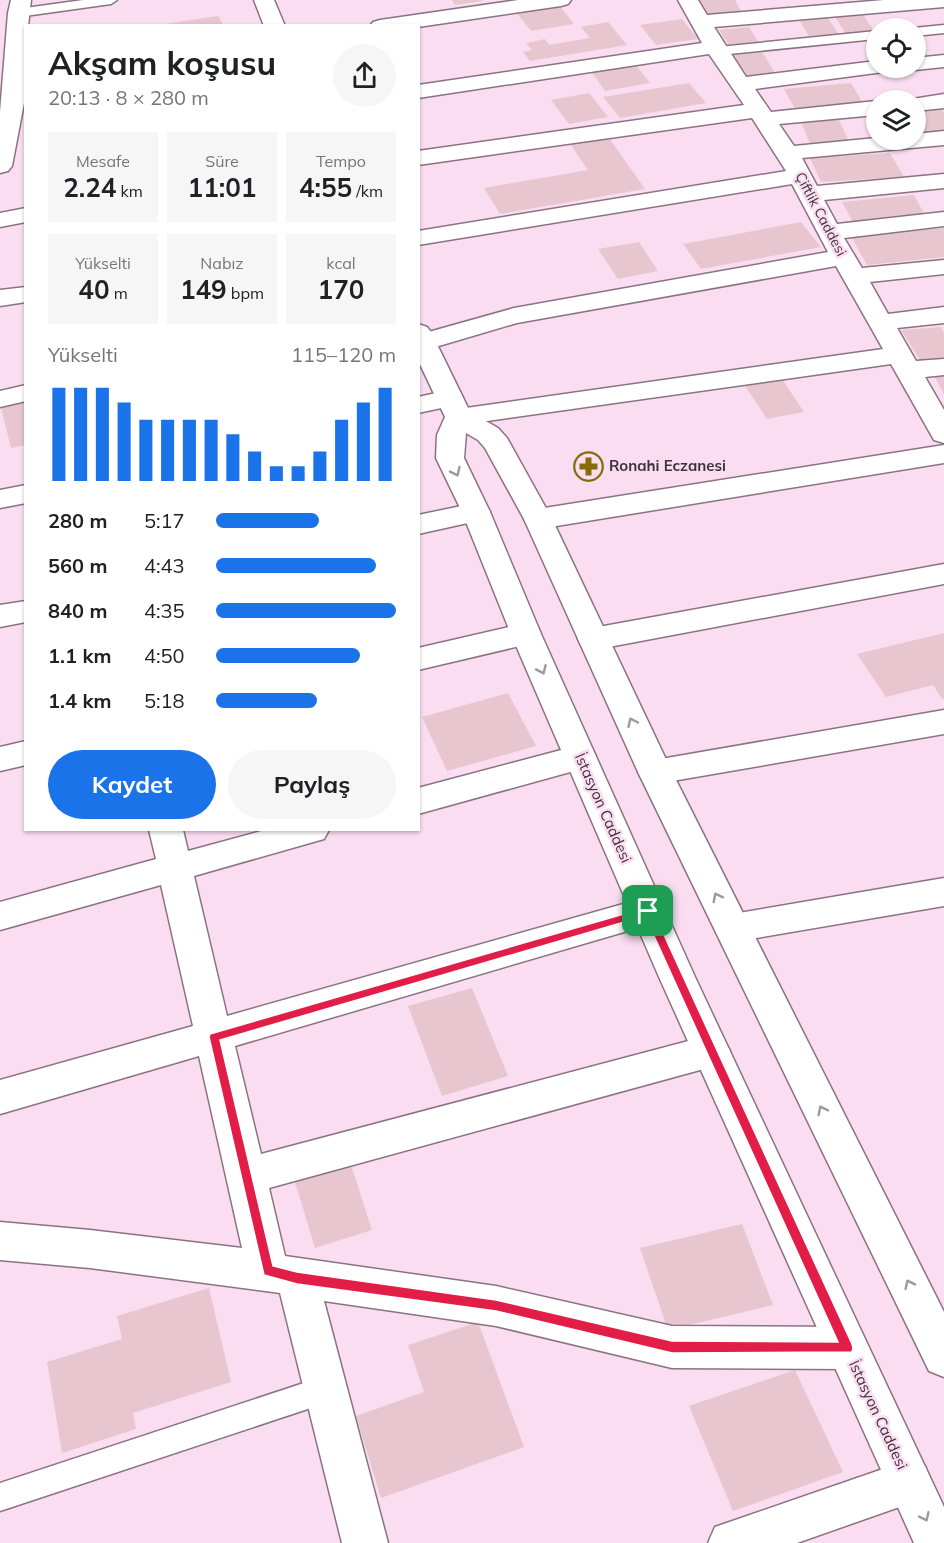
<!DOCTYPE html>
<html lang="tr">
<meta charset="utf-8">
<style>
:root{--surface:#fff;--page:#f6f6f6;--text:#202124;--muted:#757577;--accent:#1a73e8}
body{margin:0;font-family:Mulish,sans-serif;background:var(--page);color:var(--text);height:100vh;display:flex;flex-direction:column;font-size:22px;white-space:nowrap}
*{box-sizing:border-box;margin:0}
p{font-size:20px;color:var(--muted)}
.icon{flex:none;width:33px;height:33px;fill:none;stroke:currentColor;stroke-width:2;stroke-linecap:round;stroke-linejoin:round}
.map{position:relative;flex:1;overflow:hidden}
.sheet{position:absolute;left:24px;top:24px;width:396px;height:807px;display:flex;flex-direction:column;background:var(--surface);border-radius:0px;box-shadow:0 2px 4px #0004}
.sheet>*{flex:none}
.tools{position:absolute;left:866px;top:18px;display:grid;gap:12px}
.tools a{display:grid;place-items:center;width:60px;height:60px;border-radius:50%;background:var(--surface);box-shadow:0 2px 4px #0004;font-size:30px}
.pin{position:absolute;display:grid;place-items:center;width:51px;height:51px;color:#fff;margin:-26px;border-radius:12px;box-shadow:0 3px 9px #0006}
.round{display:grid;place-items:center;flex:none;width:63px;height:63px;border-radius:32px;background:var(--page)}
.head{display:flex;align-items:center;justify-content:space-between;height:102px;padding:0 24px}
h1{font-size:33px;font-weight:700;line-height:45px}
.stats{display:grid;grid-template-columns:repeat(3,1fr);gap:9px;height:102px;padding:6px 24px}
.stats div{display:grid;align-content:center;border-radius:0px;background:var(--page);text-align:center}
.stats b{font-size:26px;font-weight:700}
.stats small{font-size:16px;font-weight:400}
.stats p{font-size:16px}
.chart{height:168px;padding:12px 24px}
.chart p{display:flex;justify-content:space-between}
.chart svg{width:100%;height:108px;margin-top:6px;stroke:var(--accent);stroke-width:6}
.primary-button{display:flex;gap:12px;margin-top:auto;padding:12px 24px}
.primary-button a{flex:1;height:69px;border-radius:36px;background:var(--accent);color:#fff;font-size:24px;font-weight:700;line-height:69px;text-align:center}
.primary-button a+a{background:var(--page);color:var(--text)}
ul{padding:0 24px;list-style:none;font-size:20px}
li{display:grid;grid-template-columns:96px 72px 1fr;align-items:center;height:45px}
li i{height:15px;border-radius:8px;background:var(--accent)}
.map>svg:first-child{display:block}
.building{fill:#e8c6cf}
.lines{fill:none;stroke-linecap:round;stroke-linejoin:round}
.service-casing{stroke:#8b7283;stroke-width:3}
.minor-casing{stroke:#8b7283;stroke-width:3}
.secondary-casing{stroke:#8b7283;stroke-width:3}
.service{fill:#fff;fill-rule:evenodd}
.minor{fill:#fff;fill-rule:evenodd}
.secondary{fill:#fff;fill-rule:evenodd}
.oneway{stroke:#9e999d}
.route{fill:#e11d48;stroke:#fff;stroke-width:1.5;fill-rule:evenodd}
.labels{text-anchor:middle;stroke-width:5;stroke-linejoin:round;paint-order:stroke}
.far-street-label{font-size:14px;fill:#3e333b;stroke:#faddf1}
.poi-label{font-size:15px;font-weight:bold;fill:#3e333b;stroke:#faddf1;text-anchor:start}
.street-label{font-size:15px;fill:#3e333b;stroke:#faddf1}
</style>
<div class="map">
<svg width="944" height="1543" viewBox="0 0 944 1543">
<rect width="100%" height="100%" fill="#faddf1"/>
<g class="building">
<polygon points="452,0 481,0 482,1 455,5"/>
<polygon points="699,0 735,0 744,17 710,19"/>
<polygon points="558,4 574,24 531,31 515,11"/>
<polygon points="860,10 874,31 846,34 832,12"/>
<polygon points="218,16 224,26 164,26 164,24"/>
<polygon points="827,16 839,35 810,38 798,18"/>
<polygon points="682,19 698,39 656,45 640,25"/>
<polygon points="608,22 627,45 530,61 523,52 532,50 526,43 545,39 549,45 590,38 581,27"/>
<polygon points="749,27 760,45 731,48 719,30"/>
<polygon points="915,39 928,57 915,58"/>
<polygon points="761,50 775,73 745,76 732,52"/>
<polygon points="635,64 650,83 605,91 591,71"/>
<polygon points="689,83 706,103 620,118 603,97"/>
<polygon points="851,83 864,105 796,111 784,89"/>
<polygon points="589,93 608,117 569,124 551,100"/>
<polygon points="941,108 944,113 944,133 923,135 915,122 915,110"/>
<polygon points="839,120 850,144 811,146 801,122"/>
<polygon points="607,135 645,189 500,214 484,188 588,170 568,141"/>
<polygon points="890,153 904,177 821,182 810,158"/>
<polygon points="914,195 926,217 854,224 842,202"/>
<polygon points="801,222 821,247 701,269 683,244"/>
<polygon points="944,228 944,257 867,265 851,236"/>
<polygon points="639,242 658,271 618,279 598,249"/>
<polygon points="941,327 944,333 944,361 922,363 901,330"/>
<polygon points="944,374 944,395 934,375"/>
<polygon points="782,379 804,412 767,419 745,386"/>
<polygon points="26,398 26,445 11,448 0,403"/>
<polygon points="944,633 944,698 942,699 933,685 886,697 857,654"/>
<polygon points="508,693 536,746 447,771 422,717"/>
<polygon points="472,988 508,1076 442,1096 408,1006"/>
<polygon points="351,1165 372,1230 315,1248 295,1182"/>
<polygon points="742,1224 773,1305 668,1330 640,1248"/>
<polygon points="209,1288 231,1382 133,1413 136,1429 62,1453 47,1362 122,1339 117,1316"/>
<polygon points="478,1322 524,1447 381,1498 356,1416 424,1392 408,1345"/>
<polygon points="795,1370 843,1472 733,1511 689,1406"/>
</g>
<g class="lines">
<defs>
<g id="service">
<polygon points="83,0 117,0 111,4 18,17 11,13 18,9"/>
<polygon points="944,25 944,33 915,36 915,28 913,28"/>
<polygon points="876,31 876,39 719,55 712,51 719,47"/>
<polygon points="325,1376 335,1380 339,1390 335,1400 0,1511 0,1483"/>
</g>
<g id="minor">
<polygon points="11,0 31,0 28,26 26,26 24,103 12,166 8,171 0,173 0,112 8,13"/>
<polygon points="518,0 571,0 568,4 561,6 418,27 370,26 373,22 380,20"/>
<polygon points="678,0 698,0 707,15 884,0 944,0 944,7 714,27 746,77 876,61 876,68 886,68 884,72 876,73 755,89 771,112 876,101 876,115 779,124 794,146 876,138 915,140 915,134 944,131 944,145 802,158 817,186 944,174 944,188 824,200 837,224 944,212 944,226 844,238 862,268 944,260 944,274 870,282 888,314 944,307 944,323 897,328 916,361 944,359 944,375 925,377 944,410 944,443 934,440 891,364 459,425 449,423 445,417 449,411 459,409 883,349 836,266 517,323 432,348 418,349 418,335 514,308 828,252 792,184 418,245 418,231 786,171 752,118 418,165 418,151 744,105 709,54 418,98 418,85 702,43"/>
<polygon points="944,55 944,67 915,70 907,68 915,68 915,58"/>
<polygon points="944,94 944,108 915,111 915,100 906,100"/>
<polygon points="26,208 26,222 0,227 0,213"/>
<polygon points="26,287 26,302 0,306 0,290"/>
<polygon points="26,385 26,401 0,407 0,391"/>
<polygon points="450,390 460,392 463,398 460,404 418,413 418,397"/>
<polygon points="944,445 944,463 538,529 528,526 524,519 528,512 538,509"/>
<polygon points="26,485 26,503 0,508 0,490"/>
<polygon points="476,503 486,505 490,512 486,519 418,534 418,515"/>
<polygon points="944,564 944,584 593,650 582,647 578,639 582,631 593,628"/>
<polygon points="26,601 26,622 0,627 0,605"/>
<polygon points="526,623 537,626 541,634 537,642 418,670 418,648"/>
<polygon points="944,710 944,734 655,784 643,781 638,772 643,763 655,760"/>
<polygon points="26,741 26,765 0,771 0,747"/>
<polygon points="580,745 592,748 596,757 592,766 418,814 418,788"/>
<polygon points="149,830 183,830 188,851 265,830 329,830 324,839 194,876 227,1016 648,897 660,901 666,911 660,921 648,925 235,1046 261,1154 711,1035 724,1040 730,1051 724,1062 711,1067 269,1188 285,1256 496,1286 672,1326 847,1327 862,1333 868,1348 862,1363 847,1369 672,1368 496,1326 324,1301 388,1543 342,1543 280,1293 90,1268 0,1260 0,1222 90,1230 242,1248 199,1056 0,1114 0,1080 193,1026 161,885 0,930 0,902 156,859"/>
<polygon points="944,878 944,906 733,942 720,938 715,928 720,918 733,914"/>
<polygon points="909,1460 925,1466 931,1482 925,1498 797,1543 708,1543 715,1527"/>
</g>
<g id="secondary">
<polygon points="254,0 274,0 285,26 264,26"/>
<polygon points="418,324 427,327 431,332 470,412 498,428 507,438 552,519 672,772 944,1312 944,1377 929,1371 638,772 524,519 485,448 478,440 466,433 464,458 490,512 541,634 695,977 944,1507 944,1543 914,1543 659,977 511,634 462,512 436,458 437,435 445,417 418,360"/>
</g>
</defs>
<use href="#service" class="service-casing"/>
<use href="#minor" class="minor-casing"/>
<use href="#secondary" class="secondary-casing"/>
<use href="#service" class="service"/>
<use href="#minor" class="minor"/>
<use href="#secondary" class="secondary"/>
</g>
<defs><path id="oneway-chevron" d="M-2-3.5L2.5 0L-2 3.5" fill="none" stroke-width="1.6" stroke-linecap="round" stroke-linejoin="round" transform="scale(1.5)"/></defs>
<g class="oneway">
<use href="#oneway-chevron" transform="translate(456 472) rotate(64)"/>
<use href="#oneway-chevron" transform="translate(542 670) rotate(66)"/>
<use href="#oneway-chevron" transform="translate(632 722) rotate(-115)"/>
<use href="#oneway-chevron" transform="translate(717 897) rotate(-117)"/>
<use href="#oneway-chevron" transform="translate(822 1110) rotate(-116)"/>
<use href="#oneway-chevron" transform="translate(909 1284) rotate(-116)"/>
<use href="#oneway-chevron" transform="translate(925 1517) rotate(65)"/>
</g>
<path class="route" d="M648 907 653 911 852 1344 853 1348 852 1352 672 1353 496 1311 297 1284 264 1275 209 1037 210 1034ZM645 916 838 1342 672 1341 496 1300 297 1272 273 1266 220 1040Z"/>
<defs>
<symbol id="pharmacy-ring" viewBox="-11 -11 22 22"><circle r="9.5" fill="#faddf1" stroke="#846d0a" stroke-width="1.5"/><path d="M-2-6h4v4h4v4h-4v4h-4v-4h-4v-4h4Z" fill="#846d0a"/></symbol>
</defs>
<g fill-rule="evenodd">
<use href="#pharmacy-ring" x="572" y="450" width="33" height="33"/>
</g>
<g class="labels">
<g class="far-street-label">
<text transform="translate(821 214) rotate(62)" y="5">Çiftlik Caddesi</text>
</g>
<g class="poi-label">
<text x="609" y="471">Ronahi Eczanesi</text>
</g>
<g class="street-label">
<text transform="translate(603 808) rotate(66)" y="5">İstasyon Caddesi</text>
<text transform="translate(878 1415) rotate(65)" y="5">İstasyon Caddesi</text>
</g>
</g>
</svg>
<div class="tools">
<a><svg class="icon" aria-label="locate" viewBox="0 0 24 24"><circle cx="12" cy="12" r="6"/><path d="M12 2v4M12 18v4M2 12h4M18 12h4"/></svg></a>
<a><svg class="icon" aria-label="layers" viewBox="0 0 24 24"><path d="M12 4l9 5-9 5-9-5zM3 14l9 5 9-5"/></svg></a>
</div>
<div class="pin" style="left:648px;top:911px;background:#1e9e55"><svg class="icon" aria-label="arrive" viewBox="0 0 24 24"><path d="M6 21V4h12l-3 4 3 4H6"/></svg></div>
<section class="sheet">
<div class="head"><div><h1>Akşam koşusu</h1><p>20:13 · 8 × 280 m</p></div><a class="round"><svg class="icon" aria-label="share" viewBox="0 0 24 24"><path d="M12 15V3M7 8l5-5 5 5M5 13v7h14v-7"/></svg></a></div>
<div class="stats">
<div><p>Mesafe</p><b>2.24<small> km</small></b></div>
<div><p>Süre</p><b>11:01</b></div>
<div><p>Tempo</p><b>4:55<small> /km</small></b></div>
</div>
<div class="stats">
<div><p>Yükselti</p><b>40<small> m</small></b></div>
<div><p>Nabız</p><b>149<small> bpm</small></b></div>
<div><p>kcal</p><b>170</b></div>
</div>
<div class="chart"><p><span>Yükselti</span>115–120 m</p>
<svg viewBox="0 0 160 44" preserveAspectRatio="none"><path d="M5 44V6M15 44V6M25 44V6M35 44V12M45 44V19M55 44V19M65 44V19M75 44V19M85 44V25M95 44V32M105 44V38M115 44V38M125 44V32M135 44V19M145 44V12M155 44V6"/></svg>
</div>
<ul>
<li><b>280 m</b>5:17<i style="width:57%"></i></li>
<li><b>560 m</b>4:43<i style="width:89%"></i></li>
<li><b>840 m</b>4:35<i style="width:100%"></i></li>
<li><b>1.1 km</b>4:50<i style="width:80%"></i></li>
<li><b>1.4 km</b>5:18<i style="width:56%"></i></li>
</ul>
<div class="primary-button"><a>Kaydet</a><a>Paylaş</a></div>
</section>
</div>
